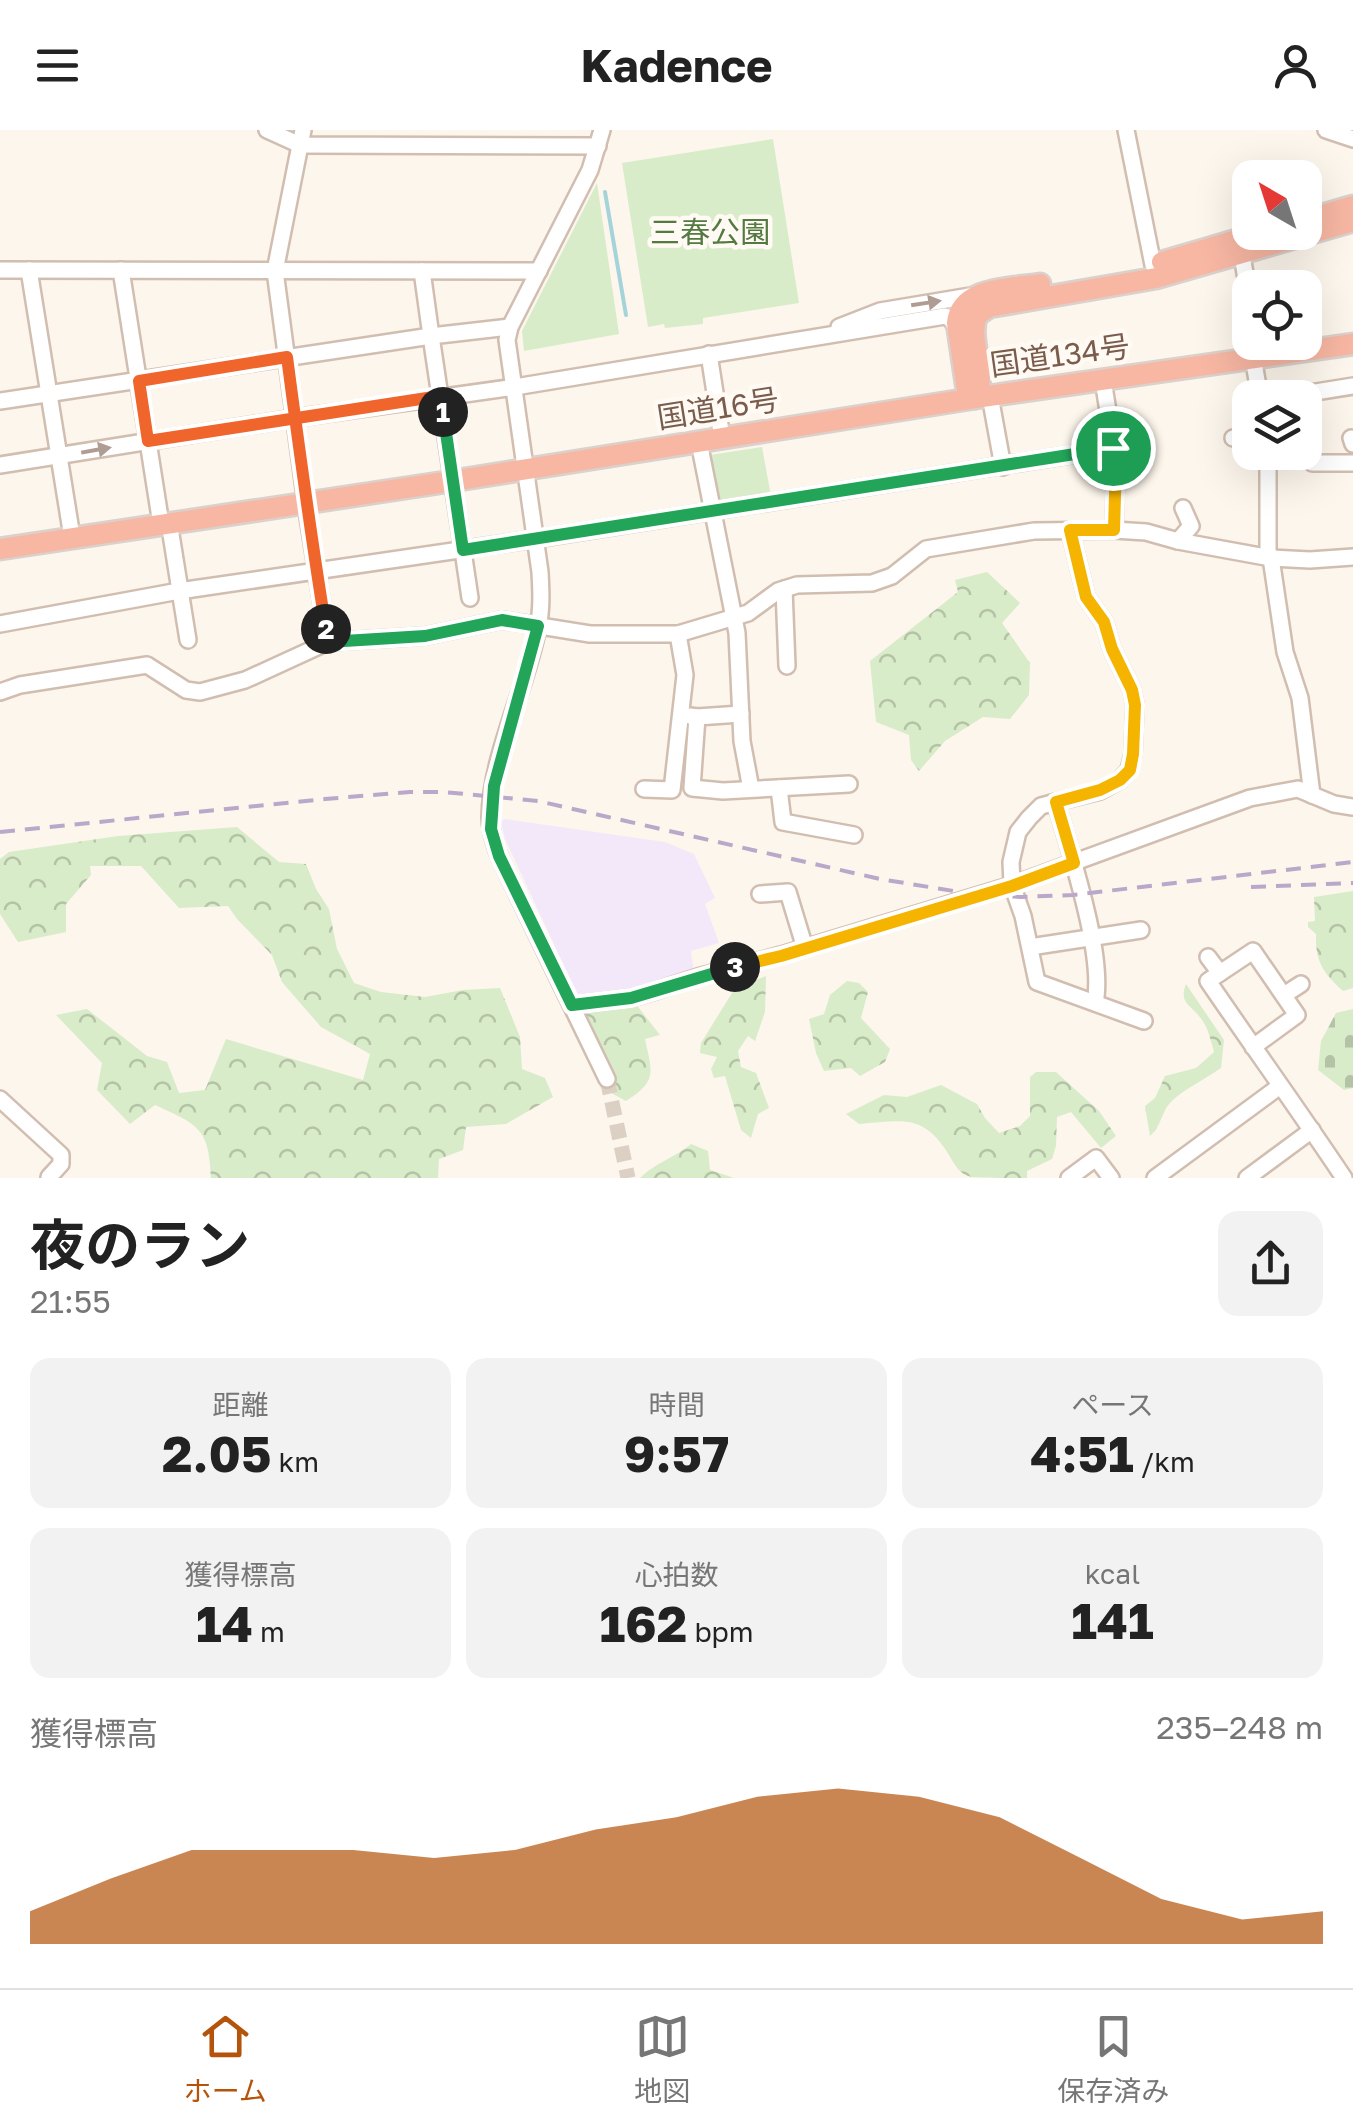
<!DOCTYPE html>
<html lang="ja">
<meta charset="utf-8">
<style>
:root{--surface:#fff;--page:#f2f2f2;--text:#222;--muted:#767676;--line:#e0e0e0;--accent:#b45309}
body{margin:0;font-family:"Golos Text","Noto Sans JP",sans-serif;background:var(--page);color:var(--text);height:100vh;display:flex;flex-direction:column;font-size:38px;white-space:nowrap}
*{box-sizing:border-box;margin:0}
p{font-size:32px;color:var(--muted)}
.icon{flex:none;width:55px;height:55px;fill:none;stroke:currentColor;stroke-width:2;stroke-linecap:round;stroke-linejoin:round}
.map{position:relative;height:1048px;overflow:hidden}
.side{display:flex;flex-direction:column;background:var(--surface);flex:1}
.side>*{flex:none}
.needle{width:65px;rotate:321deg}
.fabs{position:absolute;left:1232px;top:30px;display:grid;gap:20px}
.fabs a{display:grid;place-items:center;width:90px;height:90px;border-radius:20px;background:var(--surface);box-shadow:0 10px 40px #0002;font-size:50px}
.pin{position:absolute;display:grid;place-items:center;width:85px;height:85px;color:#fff;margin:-42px;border:5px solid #fff;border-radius:50%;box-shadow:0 2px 10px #0007}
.km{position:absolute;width:50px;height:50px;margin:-25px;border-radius:50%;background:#222;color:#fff;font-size:28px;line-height:50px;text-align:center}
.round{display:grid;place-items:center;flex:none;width:105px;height:105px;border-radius:20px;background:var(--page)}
.overview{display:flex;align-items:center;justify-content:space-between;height:170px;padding:0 30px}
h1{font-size:55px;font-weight:700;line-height:75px}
.figures{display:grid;grid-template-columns:repeat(3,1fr);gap:15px;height:170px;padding:10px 30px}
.figures div{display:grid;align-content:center;border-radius:20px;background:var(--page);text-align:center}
.figures b{font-size:50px;font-weight:700}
.figures small{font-size:28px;font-weight:400}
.figures p{font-size:28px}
.chart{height:280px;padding:20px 30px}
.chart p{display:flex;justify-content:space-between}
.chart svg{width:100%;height:180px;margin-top:10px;fill:var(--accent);opacity:.7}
header{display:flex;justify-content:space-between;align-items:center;height:130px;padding:0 30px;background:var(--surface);font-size:45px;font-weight:700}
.menu{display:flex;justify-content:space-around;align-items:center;height:140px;border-top:2px solid var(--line);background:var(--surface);font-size:28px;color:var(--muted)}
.menu a{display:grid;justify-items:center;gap:5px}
.menu .active{color:var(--accent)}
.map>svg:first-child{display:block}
.education{fill:#f3e8fa}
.green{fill:#d8ecc9}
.forest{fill:url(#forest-crowns)}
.cemetery{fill:url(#cemetery-stones)}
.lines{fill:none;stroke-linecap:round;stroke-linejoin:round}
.stream{stroke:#a5d3da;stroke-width:4}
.minor-tunnel{stroke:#dcd0c4;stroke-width:15;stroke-dasharray:15 8;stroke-linecap:butt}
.minor-casing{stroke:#d1beb0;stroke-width:20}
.highway-casing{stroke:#dad1cd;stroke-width:25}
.minor{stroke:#fff;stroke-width:15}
.highway{stroke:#f7b7a3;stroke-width:20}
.rail{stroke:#b9a8c9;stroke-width:4;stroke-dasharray:15 10;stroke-linecap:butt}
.oneway{fill:#af9d94}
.split-1-casing{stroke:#fff;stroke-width:20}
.split-2-casing{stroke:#fff;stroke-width:20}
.split-3-casing{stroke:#fff;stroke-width:20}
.split-4-casing{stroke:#fff;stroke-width:20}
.split-1{stroke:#22a559;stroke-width:12}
.split-2{stroke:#f0652b;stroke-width:12}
.split-3{stroke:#22a559;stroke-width:12}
.split-4{stroke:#f5b400;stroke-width:12}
.labels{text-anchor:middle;stroke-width:9;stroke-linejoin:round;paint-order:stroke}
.park-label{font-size:30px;fill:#537a41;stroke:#fffaf3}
.street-label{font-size:30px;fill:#7a5c4d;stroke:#fffaf3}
</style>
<header><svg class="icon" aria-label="menu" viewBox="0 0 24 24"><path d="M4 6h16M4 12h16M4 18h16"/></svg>Kadence<svg class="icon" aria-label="person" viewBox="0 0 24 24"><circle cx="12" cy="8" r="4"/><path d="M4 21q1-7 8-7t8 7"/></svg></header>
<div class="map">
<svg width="1353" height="1048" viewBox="0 0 1353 1048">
<defs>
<pattern id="forest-crowns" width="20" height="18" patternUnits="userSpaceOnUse" patternTransform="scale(2.5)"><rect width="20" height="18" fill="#d8ecc9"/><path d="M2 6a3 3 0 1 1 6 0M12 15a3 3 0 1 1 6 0" fill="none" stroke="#b4c2a5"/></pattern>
<pattern id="cemetery-stones" width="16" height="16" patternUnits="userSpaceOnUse" patternTransform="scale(2.5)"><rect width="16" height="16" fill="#d8ecc9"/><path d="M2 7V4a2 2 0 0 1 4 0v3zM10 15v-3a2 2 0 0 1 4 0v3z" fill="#b4c2a5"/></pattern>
</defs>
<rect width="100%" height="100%" fill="#fdf6ec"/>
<polygon class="education" points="505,689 665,712 694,724 715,768 705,774 719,813 691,821 694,843 643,860 582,867 577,864 505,709 501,691"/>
<g class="green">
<polygon points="773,9 799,173 703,188 703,194 665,198 664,194 648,197 622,33"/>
<polygon points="597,53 619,204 524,221 522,201"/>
<polygon points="762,317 771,366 718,375 710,325"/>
</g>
<g class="forest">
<polygon points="987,442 1020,473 1002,493 1030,533 1029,565 1010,589 983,587 945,611 919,641 911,630 909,605 876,592 870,531 958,462 955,450"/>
<path d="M237 697 279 732 306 734 316 759 329 779 337 819 354 853 381 862 425 867 463 860 500 858 520 907 522 939 545 948 553 967 506 994 466 997 463 1020 439 1029 438 1048H211C209 997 198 995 155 975L130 994 97 960 102 933 56 885 87 879 147 926 167 932 179 963 205 960 226 909 363 950 370 924 321 897 282 852 272 825 237 789 228 776 179 778 141 736H90L91 745 66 774V802L18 812 0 784V729L9 722 118 706Z"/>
<path d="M1353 761V858L1343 861C1323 843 1315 831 1316 804L1308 797V792L1315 791 1314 767Z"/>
<polygon points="766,846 765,882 755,911 748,906 738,921 741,937 756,943 769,978 758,984 751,1008 741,1000 725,946 714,948 711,939 717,927 700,923 701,913 735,858"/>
<polygon points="847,851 859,853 868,862 861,888 890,919 885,932 860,946 851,938 824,941 816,923 809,889 824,884 830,865"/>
<path d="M1186 854 1224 910 1221 938C1207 948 1183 960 1172 971 1161 981 1162 996 1150 1006L1145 976 1155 968 1165 946 1196 938 1214 922C1211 911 1208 898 1202 890 1192 875 1178 874 1186 854Z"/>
<path d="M635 873 660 905 645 909C652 942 658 951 626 971L600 957 599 918 585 880Z"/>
<path d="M1036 942H1056L1099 981 1116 1006 1101 1018 1071 982 1057 987 1056 1016 1052 1029 1027 1041V1048C1012 1048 985 1048 971 1047 959 1044 955 1035 949 1025 923 983 903 991 859 994L846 984 884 965 907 967 941 955 977 974 985 988 999 1003 1020 996 1030 986V947Z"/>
<path d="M691 1014 708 1021 710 1040 734 1048H640C658 1031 673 1029 691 1014Z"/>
</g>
<polygon class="cemetery" points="1353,879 1353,958 1344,960 1318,940 1321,911 1336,883"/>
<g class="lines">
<polyline class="stream" points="605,62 626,185"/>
<polyline class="minor-tunnel" points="607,949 628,1048"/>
<defs>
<g id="minor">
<polyline points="267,0 300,15 598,16"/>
<polyline points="303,0 275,141 307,381 328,512"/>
<path d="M602 0 590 40 510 197 507 210 540 442C541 460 542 479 538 497 527 557 490 628 490 688 490 701 495 713 499 726L607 949"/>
<polyline points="1126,0 1153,135"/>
<polyline points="1326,0 1353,9"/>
<polyline points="1242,125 1250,174"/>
<polyline points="0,140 539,141"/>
<polyline points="29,140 72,407"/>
<polyline points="121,140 161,394"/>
<polyline points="839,197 880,181 976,165"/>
<polyline points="1255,212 1253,227 1260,268"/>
<polyline points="709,224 722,308"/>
<polyline points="1103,250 1116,331 1114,400"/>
<polyline points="990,266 1003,337"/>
<polyline points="1278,268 1353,256"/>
<polyline points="0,271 431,206 422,141"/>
<polyline points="1233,308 1250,306"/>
<polyline points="1351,308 1353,314"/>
<polyline points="699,312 737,503 742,611 751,659"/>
<polyline points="1268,322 1268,421 1271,428 1285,522 1300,568 1312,665"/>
<polyline points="1116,331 1142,323"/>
<polyline points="1312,333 1353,333"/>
<polyline points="0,335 295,288 515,257 945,186 951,189 957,199"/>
<polyline points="169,392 188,510"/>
<path d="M1070 400 1086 467 1104 492 1112 519 1132 560 1135 575 1133 624 1129 640 1120 650 1100 661 1056 672C1070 722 1105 825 1095 873"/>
<polyline points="1178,411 1191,396 1183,378"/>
<polyline points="784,459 787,536"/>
<polyline points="470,468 431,206 510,197"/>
<polyline points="0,494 179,461 535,409 1113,318"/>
<polyline points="0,562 20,555 147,535 186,560 200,562 245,550 328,512 425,506 502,490 590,504 678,504 748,483 778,461 797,455 872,453 892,446 926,419 1034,401 1114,400 1146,402 1178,411 1271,428 1310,430 1353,427"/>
<polyline points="690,586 697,587 741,584"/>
<polyline points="697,587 692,658 723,661 849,654"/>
<polyline points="779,658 783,692 854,705"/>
<polyline points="644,659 672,660 685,545 678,504"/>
<polyline points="1056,672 1041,676 1029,688 1018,702 1011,732 1012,755 1023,786 1037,852 1144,891"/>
<polyline points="760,764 788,762 805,818"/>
<polyline points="1030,817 1141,800"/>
<polyline points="1208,827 1220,843"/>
<polyline points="1284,865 1301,854"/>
<polyline points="573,875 631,868 652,862 698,847 781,825 1012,755 1250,668 1298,659 1334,674 1353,677"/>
<path d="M1253 917 1297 885 1253 821 1208 851C1253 917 1300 982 1344 1048"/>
<polyline points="0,969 61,1025 61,1034 49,1047"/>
<polyline points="1069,1048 1096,1028 1111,1048"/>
<polyline points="1155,1048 1280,956"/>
<polyline points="1247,1048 1312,1000"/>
</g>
<g id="highway">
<polyline points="1305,90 1353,76"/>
<polyline points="1162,132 1264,102"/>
<path d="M967 260 957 193C961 156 1011 159 1040 154"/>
<path d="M975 268C989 243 967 212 977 185L989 177 1156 148 1353 91"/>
<polyline points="0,419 452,351 975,268 1353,214"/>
</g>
</defs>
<use href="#minor" class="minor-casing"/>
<use href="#highway" class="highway-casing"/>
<use href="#minor" class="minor"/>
<use href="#highway" class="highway"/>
<g class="rail">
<polyline points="0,702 325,669 410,662 444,662 538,671 880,749 978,765 1021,767 1073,765 1353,732"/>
<polyline points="1251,757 1353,753"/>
</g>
</g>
<defs><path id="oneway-solid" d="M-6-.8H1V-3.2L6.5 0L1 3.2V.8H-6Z" transform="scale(2.5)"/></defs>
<g class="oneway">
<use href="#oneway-solid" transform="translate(926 173) rotate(-9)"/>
<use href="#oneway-solid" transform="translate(96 320) rotate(-10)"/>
</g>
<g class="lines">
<defs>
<polyline id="split-1" points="443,282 463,420 1113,318"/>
<path id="split-2" d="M326 499C311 408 299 318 287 227L139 251 148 311 440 266 443 282"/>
<polyline id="split-3" points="326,499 328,512 425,506 502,490 538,496 494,656 491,699 499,726 572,875 631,868 735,837"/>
<polyline id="split-4" points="735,837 781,826 1012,756 1074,733 1056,672 1100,660 1120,650 1130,640 1133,624 1135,575 1132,560 1112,519 1104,492 1086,467 1070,400 1114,400 1116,331 1113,318"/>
</defs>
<use href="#split-1" class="split-1-casing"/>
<use href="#split-2" class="split-2-casing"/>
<use href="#split-3" class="split-3-casing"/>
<use href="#split-4" class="split-4-casing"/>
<use href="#split-1" class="split-1"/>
<use href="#split-2" class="split-2"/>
<use href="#split-3" class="split-3"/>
<use href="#split-4" class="split-4"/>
</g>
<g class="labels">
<g class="park-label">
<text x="710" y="113">三春公園</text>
</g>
<g class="street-label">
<text transform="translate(1060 226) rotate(-8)" y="10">国道134号</text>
<text transform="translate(718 279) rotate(-9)" y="10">国道16号</text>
</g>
</g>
</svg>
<div class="fabs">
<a><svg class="needle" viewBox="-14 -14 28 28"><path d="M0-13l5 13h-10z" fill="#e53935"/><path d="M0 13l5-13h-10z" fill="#767676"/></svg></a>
<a><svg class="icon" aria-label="locate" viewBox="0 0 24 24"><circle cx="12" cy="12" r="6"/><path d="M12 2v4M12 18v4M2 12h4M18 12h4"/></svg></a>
<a><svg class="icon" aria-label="layers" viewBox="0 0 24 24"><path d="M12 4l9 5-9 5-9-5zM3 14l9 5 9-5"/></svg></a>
</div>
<div class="pin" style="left:1113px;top:318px;background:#1e9e55"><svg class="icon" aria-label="arrive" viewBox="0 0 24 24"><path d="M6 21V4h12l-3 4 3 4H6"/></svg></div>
<b class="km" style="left:443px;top:282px">1</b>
<b class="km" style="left:326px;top:499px">2</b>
<b class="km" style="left:735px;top:837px">3</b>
</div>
<section class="side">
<div class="overview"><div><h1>夜のラン</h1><p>21:55</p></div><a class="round"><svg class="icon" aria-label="share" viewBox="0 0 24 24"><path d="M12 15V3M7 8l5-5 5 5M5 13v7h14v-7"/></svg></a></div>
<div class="figures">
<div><p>距離</p><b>2.05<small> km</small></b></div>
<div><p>時間</p><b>9:57</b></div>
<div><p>ペース</p><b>4:51<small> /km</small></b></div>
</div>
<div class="figures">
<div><p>獲得標高</p><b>14<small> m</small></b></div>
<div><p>心拍数</p><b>162<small> bpm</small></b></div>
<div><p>kcal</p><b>141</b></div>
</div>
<div class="chart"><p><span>獲得標高</span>235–248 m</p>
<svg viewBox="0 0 160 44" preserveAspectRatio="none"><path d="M0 44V36L10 28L20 21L30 21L40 21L50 23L60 21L70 16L80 13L90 8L100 6L110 8L120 13L130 23L140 33L150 38L160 36V44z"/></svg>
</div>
</section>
<nav class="menu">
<a class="active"><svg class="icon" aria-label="home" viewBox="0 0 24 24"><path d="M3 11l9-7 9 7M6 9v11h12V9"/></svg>ホーム</a>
<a><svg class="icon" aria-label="map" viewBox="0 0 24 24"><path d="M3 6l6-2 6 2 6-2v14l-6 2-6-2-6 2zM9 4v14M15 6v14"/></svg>地図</a>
<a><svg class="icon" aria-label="saved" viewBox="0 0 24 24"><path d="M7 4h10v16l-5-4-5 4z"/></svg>保存済み</a>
</nav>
